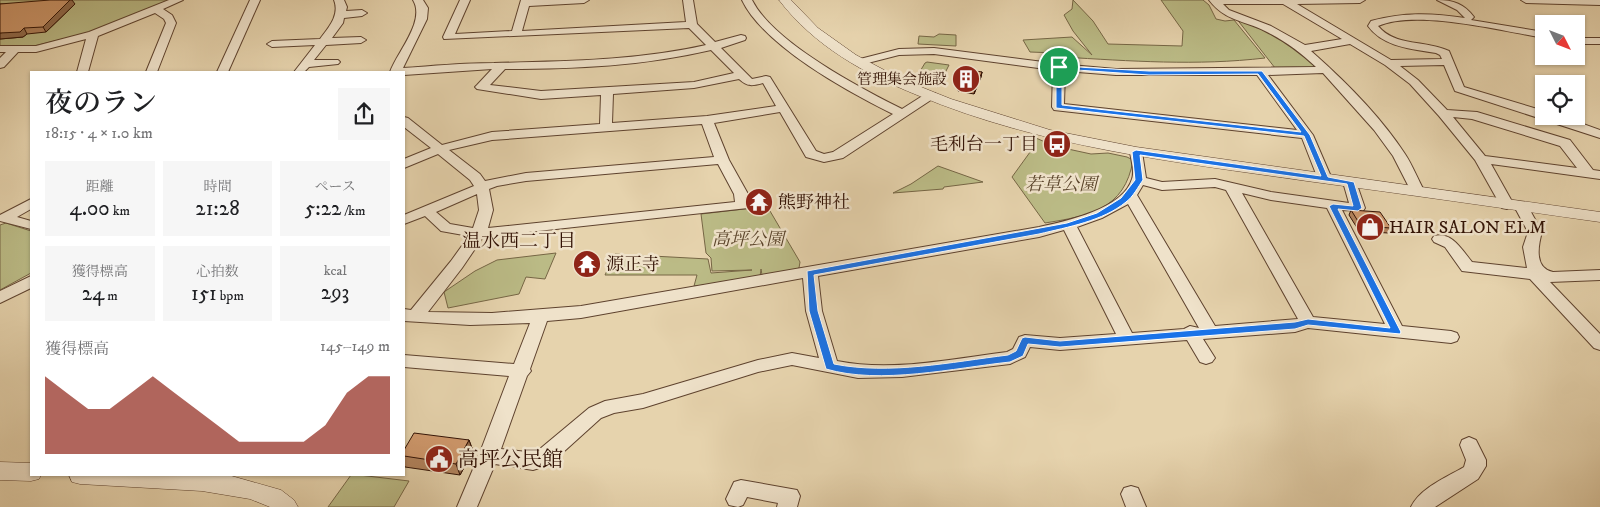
<!DOCTYPE html>
<html lang="ja">
<meta charset="utf-8">
<style>
:root{--surface:#fff;--page:#f6f6f6;--text:#202124;--muted:#757577;--accent:#8f2418}
body{margin:0;font-family:"IM FELL DW Pica","Noto Serif JP",serif;background:var(--page);color:var(--text);height:100vh;display:flex;flex-direction:column;font-size:19px;white-space:nowrap}
*{box-sizing:border-box;margin:0}
p{font-size:16px;color:var(--muted)}
.icon{flex:none;width:28px;height:28px;fill:none;stroke:currentColor;stroke-width:2;stroke-linecap:round;stroke-linejoin:round}
.map{position:relative;flex:1;overflow:hidden}
.side{position:absolute;left:30px;top:71px;width:375px;height:405px;display:flex;flex-direction:column;background:var(--surface);border-radius:0px;box-shadow:0 1px 4px #0004}
.side>*{flex:none}
.needle{width:32px;rotate:132deg}
.controls{position:absolute;left:1535px;top:15px;display:grid;gap:10px}
.controls a{display:grid;place-items:center;width:50px;height:50px;border-radius:0px;background:var(--surface);box-shadow:0 1px 4px #0004;font-size:25px}
.pin{position:absolute;display:grid;place-items:center;width:42px;height:42px;color:#fff;margin:-21px;border:2px solid #fff;border-radius:50%;box-shadow:0 1px 5px #0007}
.round{display:grid;place-items:center;flex:none;width:52px;height:52px;border-radius:0px;background:var(--page)}
.headline{display:flex;align-items:center;justify-content:space-between;height:85px;padding:0 15px}
h1{font-size:28px;font-weight:600;line-height:38px}
.stats{display:grid;grid-template-columns:repeat(3,1fr);gap:8px;height:85px;padding:5px 15px}
.stats div{display:grid;align-content:center;border-radius:0px;background:var(--page);text-align:center}
.stats b{font-size:21px;font-weight:600}
.stats small{font-size:14px;font-weight:400}
.stats p{font-size:14px}
.chart{height:140px;padding:10px 15px}
.chart p{display:flex;justify-content:space-between}
.chart svg{width:100%;height:90px;margin-top:5px;fill:var(--accent);opacity:.7}
.map>svg:first-child{display:block}
.green{fill:#bbbb86;stroke:#766645}
.lines{fill:none;stroke-linecap:round;stroke-linejoin:round}
.minor-casing{stroke:#5e422e;stroke-width:2}
.tertiary-casing{stroke:#5e422e;stroke-width:1}
.minor{fill:#efe2ca;fill-rule:evenodd}
.tertiary{fill:#efe2ca;fill-rule:evenodd}
.wall{fill:#b2835d;stroke:#311104}
.shaded-wall{fill:#916a4c;stroke:#311104}
.building{fill:#cf986c;stroke:#311104}
.route{fill:#1a73e8;stroke:#fff;fill-rule:evenodd}
.labels{text-anchor:middle;stroke-width:5;stroke-linejoin:round;paint-order:stroke}
.far-poi-label{font-size:15px;fill:#311104;stroke:#efe2ca;text-anchor:end}
.poi-label{font-size:18px;fill:#311104;stroke:#efe2ca;text-anchor:start}
.park-label{font-size:18px;font-style:italic;fill:#5a442b;stroke:#efe2ca}
.neighbourhood-label{font-size:19px;fill:#311104;stroke:#efe2ca}
.near-poi-label{font-size:21px;fill:#311104;stroke:#efe2ca;text-anchor:start}
</style>
<div class="map">
<svg width="1600" height="507" viewBox="0 0 1600 507">
<rect width="100%" height="100%" fill="#e6d3ad"/>
<filter id="stains"><feTurbulence type="fractalNoise" baseFrequency=".004" numOctaves="4"/><feColorMatrix values="0 0 0 0 .2 0 0 0 0 .09 0 0 0 0 .02 0 0 0 .5 -.17"/></filter>
<radialGradient id="worn" r=".72"><stop offset=".6" stop-color="#630" stop-opacity="0"/><stop offset="1" stop-color="#630" stop-opacity=".3"/></radialGradient>
<g class="green">
<polygon points="0,0 170,0 95,31 34,46 0,46"/>
<path d="M1073 0 1093 21 1108 44 1182 46 1183 31 1161 0H1203L1209 5 1216 19 1225 21 1234 20 1265 58C1197 66 1130 61 1062 57L1057 53 1030 52 1023 40 1072 37 1092 55 1073 31 1064 15 1072 9Z"/>
<polygon points="1236,18 1277,35 1315,65 1314,67 1275,68"/>
<polygon points="939,34 956,35 956,46 918,44 919,36 934,37"/>
<polygon points="927,62 949,65 938,87 916,78 925,63"/>
<path d="M1036 138 1054 146 1091 154 1108 153 1127 157 1133 160C1125 210 1088 216 1045 223L1012 177 1033 148Z"/>
<polygon points="938,166 983,182 944,187 943,189 893,193 911,184"/>
<polygon points="753,208 770,211 800,262 799,268 780,275 762,275 761,269 760,277 729,283 694,286 697,275 605,275 615,254 708,259 711,273 752,270 712,271 711,258 706,253 701,214"/>
<polygon points="6,223 31,231 31,273 0,290 0,225"/>
<polygon points="556,253 545,279 526,277 519,294 448,308 444,292 475,271 497,260"/>
<polygon points="351,475 359,475 409,481 394,507 328,507"/>
</g>
<g class="lines">
<defs>
<g id="minor">
<polygon points="169,0 183,0 163,9 172,15 176,23 157,72 146,72 166,23 164,19 155,13 98,36 88,72 77,72 86,39 36,52 18,52 4,67 0,68 0,58 6,52 0,52 0,46 36,46 89,32"/>
<polygon points="250,0 260,0 228,72 217,72"/>
<path d="M334 0H344L347 7 346 11 362 10 367 13 362 16 344 18 343 23 332 38 361 37 366 40 361 43 326 45 314 60H338L340 62 338 64 309 67 304 72H294L315 45 272 47 267 44 272 41 320 39C329 27 340 15 334 0Z"/>
<path d="M413 0H423L428 8 427 19 403 68C433 66 463 63 494 63 566 61 635 61 706 45L689 28 444 39 443 37 460 0H470L455 34 512 31 521 0H589L584 3 529 6 522 31 686 22 683 0H693L697 24 715 42 741 35 745 36 746 38 745 40 721 48 752 79 766 76 770 77 816 151 824 154 833 152 893 114C848 92 764 46 742 0H752C773 42 860 88 902 109L927 93H935L937 96 843 158 824 162 806 157 780 112 714 123 729 160 748 194 750 205 748 208 483 237 462 268 428 312 492 313 581 306 1039 227C1067 221 1123 209 1132 179 1135 171 1131 160 1130 152L1136 148 1142 152 1146 178 1162 182 1215 179 1271 192 1349 203 1343 182 1345 179H1355L1365 208 1363 211 1342 210 1402 326 1451 331 1457 333 1459 337 1457 341 1451 343 1308 328 1295 332 1203 339 1215 358 1212 362 1206 364 1200 362 1187 340 1060 350 1030 347 1025 357 1010 364 902 377 858 378 792 365 758 372 643 408 614 413 601 418 549 465 533 470 495 464 477 507H457L479 455 509 376 404 367V355L514 364 530 323 470 325 404 321V309L411 310 451 261 469 236 441 231 425 216 404 224V215L474 186 470 180 438 154 404 168V159L431 148 404 127V117L408 118 442 145 492 132 600 124 601 95 541 99 477 89 475 87 477 85 492 69 404 75V72H390C397 52 426 21 413 0ZM711 50 734 73 694 82 541 91 490 85 505 69C575 69 643 66 711 50ZM739 79C748 87 752 86 763 83L776 106 707 116 612 123 613 94 694 88ZM702 124 714 157 526 173 485 181 480 174 449 150 492 140ZM718 164 734 194 735 202 488 228 493 210 489 189 497 186 526 181ZM1143 185 1162 190 1215 187 1226 190 1298 319 1215 326 1137 195ZM1242 193 1271 200 1327 208 1385 324 1313 317ZM477 194 479 210 473 228 450 224 436 212ZM1128 204 1199 328 1190 326 1184 329 1132 333 1077 227 1102 218ZM1064 230 1116 334 1060 338 1025 335 1019 337 1013 349 1007 352C951 359 892 372 837 361L822 311 818 276 1039 237ZM803 278 806 311 819 358 792 353 758 360 643 394 605 401 589 408 535 453 501 449 527 376 531 371 530 369 547 321 581 318Z"/>
<path d="M1209 0H1365L1360 3 1297 4 1391 60 1442 59 1440 55 1436 53C1412 49 1383 47 1368 26L1371 21C1404 12 1432 13 1465 18L1457 10 1437 0C1454 0 1464 4 1474 17L1471 20 1544 32V38C1502 31 1416 9 1378 26 1395 47 1427 40 1449 51L1464 87 1544 111V116H1561L1600 130V138L1455 91 1444 65 1400 66 1418 80 1447 110 1477 112 1570 140 1593 170 1600 171V179L1491 164 1514 205 1507 209 1502 208 1475 160 1439 116 1410 84 1385 65 1350 44 1311 51C1344 80 1381 117 1405 154 1413 166 1418 180 1425 192L1423 195H1413L1393 156 1374 130 1323 73 1268 75 1313 135 1332 179 1325 183 1318 179 1302 138 1054 110 1052 107 1053 70 934 54 899 55 860 65 854 62 856 60 899 49 934 48 1059 64 1116 69 1316 67C1300 52 1285 41 1265 31 1243 20 1225 21 1209 0ZM1223 4H1283L1342 39 1305 45 1271 26 1229 10ZM1065 71 1116 75H1257L1297 130 1064 104ZM1453 117 1472 119 1560 146 1577 168 1485 156Z"/>
<polygon points="1521,0 1600,0 1600,5 1526,3"/>
<rect x="1576" y="38" width="24" height="6"/>
<polygon points="31,199 31,209 17,217 31,221 31,229 0,221 0,215"/>
<path d="M1521 202 1526 203 1542 232C1538 246 1534 268 1553 272L1600 270V280L1550 282 1600 334V350L1594 348 1530 279 1462 271 1445 247 1434 242 1432 239 1434 236C1452 231 1462 250 1472 262L1527 268 1523 247 1528 232 1514 206Z"/>
<polygon points="31,276 31,288 0,303 0,291"/>
<path d="M1469 437 1476 440 1486 460V466L1478 479 1435 507H1411C1420 488 1447 477 1464 467L1466 460 1460 445 1462 440Z"/>
<polygon points="741,480 797,490 800,496 797,507 777,507 778,503 747,497 743,505 738,507 729,505 726,499 734,482"/>
<polygon points="1131,486 1138,488 1146,507 1126,507 1121,494 1124,488"/>
</g>
<g id="tertiary">
<path d="M779 0H791L818 28 856 55 901 79 951 99 1050 130 1136 147 1600 212V222C1502 208 1405 194 1307 181 1175 162 1041 147 917 95 865 74 814 46 779 0Z"/>
<polygon points="0,462 31,463 31,475 41,475 39,479 31,481 0,480"/>
<polygon points="69,475 228,475 281,490 294,500 298,507 270,507 250,499 202,491 80,484 72,482"/>
</g>
</defs>
<use href="#minor" class="minor-casing"/>
<use href="#tertiary" class="tertiary-casing"/>
<use href="#minor" class="minor"/>
<use href="#tertiary" class="tertiary"/>
</g>
<g class="wall">
<polygon points="0,4 75,4 46,32 27,34 23,37 0,39"/>
<polygon points="982,72 981,77 974,94 958,91 958,87 957,87 957,82"/>
<polygon points="1351,210 1391,228 1388,233 1359,231 1349,215"/>
<polygon points="469,440 473,451 460,475 405,467 404,464 404,450"/>
</g>
<g class="shaded-wall">
<polygon points="70,0 72,0 75,4 46,32 43,27"/>
<polygon points="24,28 27,34 23,37 0,39 0,33"/>
<polygon points="982,72 981,77 974,94 975,89"/>
<polygon points="469,440 473,451 460,475 456,464"/>
</g>
<g class="building">
<polygon points="50,0 70,0 43,27 24,28 20,32 0,33 0,4"/>
<polygon points="963,69 982,72 975,89 958,86 960,83 957,82"/>
<polygon points="1351,210 1380,212 1391,228 1361,226"/>
<polygon points="414,433 469,440 456,464 404,456 404,450"/>
</g>
<path class="route" d="M1059 66 1149 71H1262L1310 135 1328 177 1354 182 1362 208 1358 211 1338 209 1401 332 1400 334 1308 325 1295 329 1060 347 1028 344 1023 356 1010 362C954 368 880 385 826 369L809 311 807 271 1067 223 1097 213 1121 198 1135 180 1132 152 1136 150 1321 176 1304 136 1056 108V67ZM1062 69 1149 75 1258 74 1301 132 1062 105ZM1140 155 1347 184 1353 206 1333 204 1329 206 1390 328 1308 319 1295 322 1060 341 1025 337 1022 338 1016 351 1008 355C951 362 890 375 834 364L818 311 814 275 1039 234C1068 227 1103 221 1126 202 1133 197 1138 187 1143 180Z"/>
<defs>
<symbol id="building-disc" viewBox="-11 -11 22 22"><circle r="9.5" fill="#8f2418" stroke="#efe2ca"/><path d="M-4-6H4V6H1V3H-1V6H-4ZM-2.5-4.3h1.7v1.8h-1.7ZM.8-4.3h1.7v1.8H.8ZM-2.5-1h1.7V.8h-1.7ZM.8-1h1.7V.8H.8Z" fill="#fff"/></symbol>
<symbol id="bus-disc" viewBox="-11 -11 22 22"><circle r="9.5" fill="#8f2418" stroke="#efe2ca"/><path d="M-5-6H5V4H4V6H2V4H-2V6H-4V4H-5ZM-3.5-4V0h7V-4ZM-3.5 1.2v1.5H-2V1.2ZM2 1.2v1.5H3.5V1.2Z" fill="#fff"/></symbol>
<symbol id="temple-disc" viewBox="-11 -11 22 22"><circle r="9.5" fill="#8f2418" stroke="#efe2ca"/><path d="M0-6L5-2H3V0L6.5 2.5H4V6H1.5V3h-3V6H-4V2.5H-6.5L-3 0V-2H-5Z" fill="#fff"/></symbol>
<symbol id="shop-disc" viewBox="-11 -11 22 22"><circle r="9.5" fill="#8f2418" stroke="#efe2ca"/><path d="M-5-2.5h2.3a2.7 3.5 0 0 1 5.4 0H5L5.5 6h-11ZM-1.5-2.5h3a1.5 2.3 0 0 0-3 0Z" fill="#fff"/></symbol>
<symbol id="civic-disc" viewBox="-11 -11 22 22"><circle r="9.5" fill="#8f2418" stroke="#efe2ca"/><path d="M-.6-6.5H3V-4.5H.6V-3L4-1V1h2V6H-6V1h2V-1L-.6-3ZM-1.2 2.5V6h2.4V2.5Z" fill="#fff"/></symbol>
</defs>
<g fill-rule="evenodd">
<use href="#building-disc" x="950" y="63" width="32" height="32"/>
<use href="#bus-disc" x="1041" y="128" width="32" height="32"/>
<use href="#temple-disc" x="743" y="186" width="32" height="32"/>
<use href="#shop-disc" x="1354" y="211" width="32" height="32"/>
<use href="#temple-disc" x="571" y="248" width="32" height="32"/>
<use href="#civic-disc" x="423" y="443" width="32" height="32"/>
</g>
<g class="labels">
<g class="far-poi-label">
<text x="947" y="84">管理集会施設</text>
</g>
<g class="poi-label">
<text x="1038" y="150" text-anchor="end">毛利台一丁目</text>
<text x="778" y="208">熊野神社</text>
<text x="1389" y="233">HAIR SALON ELM</text>
<text x="606" y="270">源正寺</text>
</g>
<g class="park-label">
<text x="1061" y="190">若草公園</text>
<text x="748" y="245">高坪公園</text>
</g>
<g class="neighbourhood-label">
<text x="519" y="247">温水西二丁目</text>
</g>
<g class="near-poi-label">
<text x="458" y="466">高坪公民館</text>
</g>
</g>
<rect width="100%" height="100%" filter="url(#stains)"/>
<rect width="100%" height="100%" fill="url(#worn)"/>
</svg>
<div class="controls">
<a><svg class="needle" viewBox="-14 -14 28 28"><path d="M0-13l5 13h-10z" fill="#e53935"/><path d="M0 13l5-13h-10z" fill="#757577"/></svg></a>
<a><svg class="icon" aria-label="locate" viewBox="0 0 24 24"><circle cx="12" cy="12" r="6"/><path d="M12 2v4M12 18v4M2 12h4M18 12h4"/></svg></a>
</div>
<div class="pin" style="left:1059px;top:67px;background:#1e9e55"><svg class="icon" aria-label="arrive" viewBox="0 0 24 24"><path d="M6 21V4h12l-3 4 3 4H6"/></svg></div>
<section class="side">
<div class="headline"><div><h1>夜のラン</h1><p>18:15 · 4 × 1.0 km</p></div><a class="round"><svg class="icon" aria-label="share" viewBox="0 0 24 24"><path d="M12 15V3M7 8l5-5 5 5M5 13v7h14v-7"/></svg></a></div>
<div class="stats">
<div><p>距離</p><b>4.00<small> km</small></b></div>
<div><p>時間</p><b>21:28</b></div>
<div><p>ペース</p><b>5:22<small> /km</small></b></div>
</div>
<div class="stats">
<div><p>獲得標高</p><b>24<small> m</small></b></div>
<div><p>心拍数</p><b>151<small> bpm</small></b></div>
<div><p>kcal</p><b>293</b></div>
</div>
<div class="chart"><p><span>獲得標高</span>145–149 m</p>
<svg viewBox="0 0 160 44" preserveAspectRatio="none"><path d="M0 44V6L10 14L20 22L30 22L40 14L50 6L60 14L70 22L80 30L90 38L100 38L110 38L120 38L130 30L140 14L150 6L160 6V44z"/></svg>
</div>
</section>
</div>
